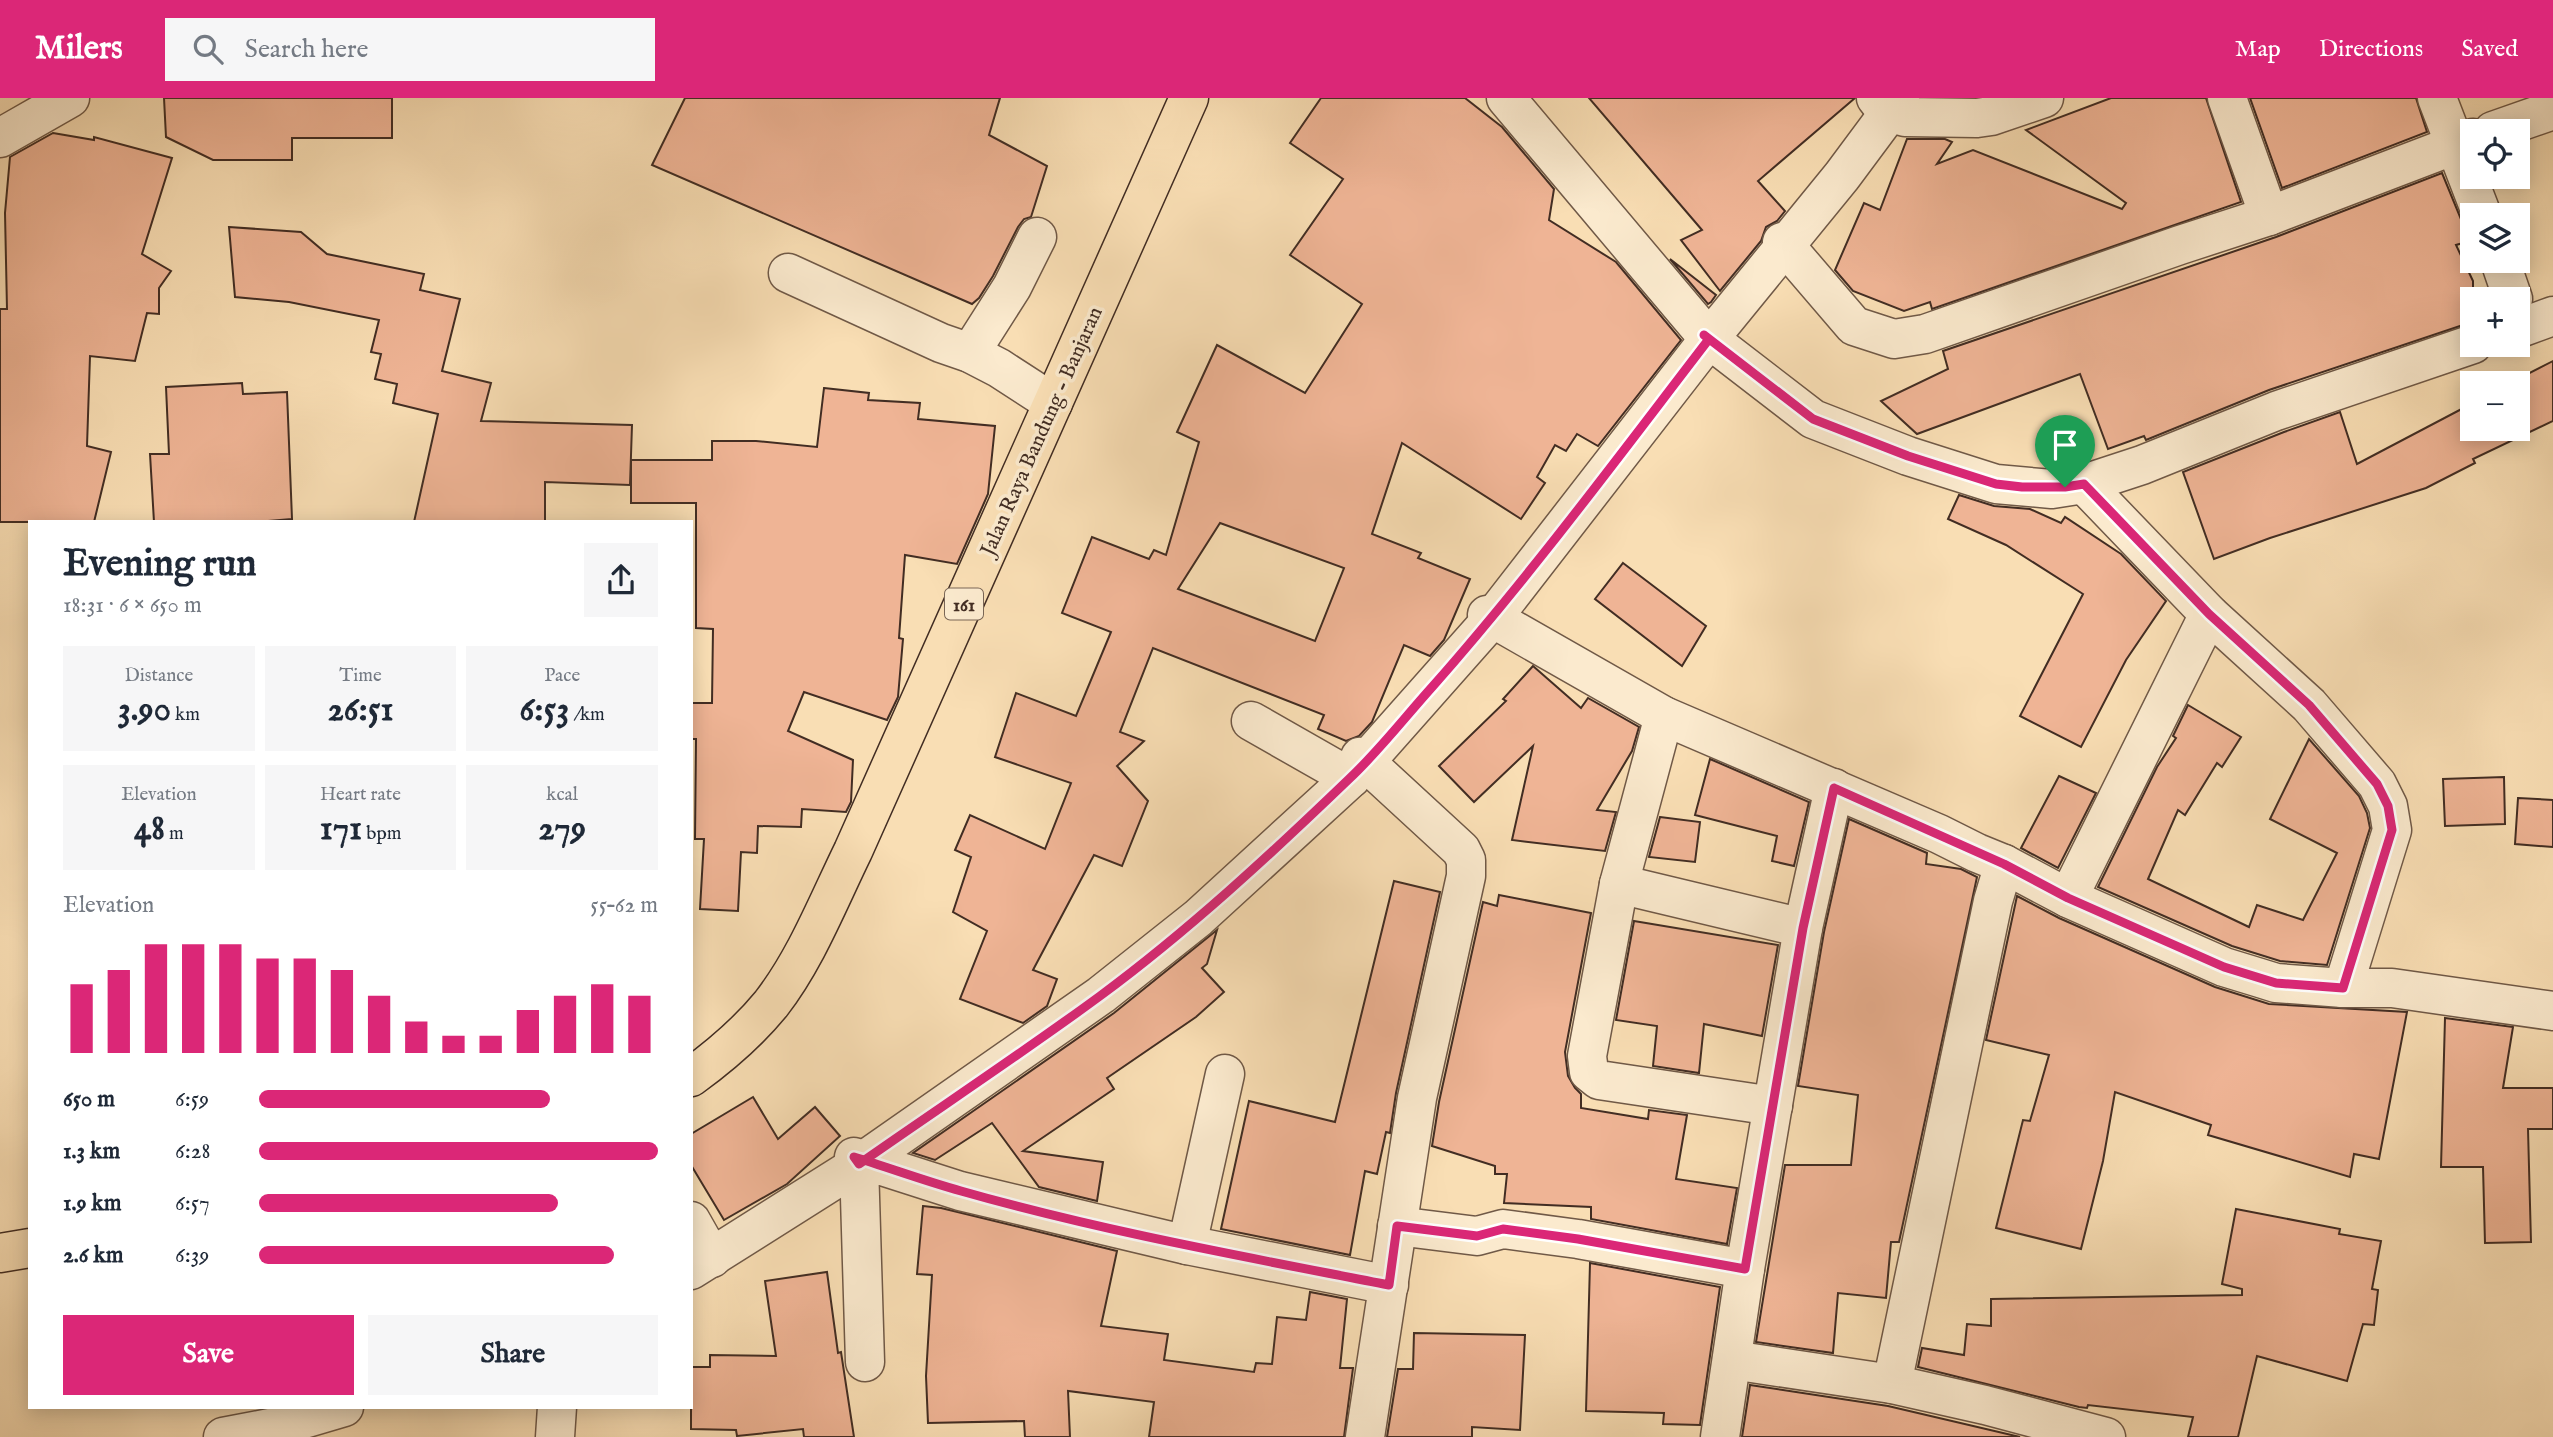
<!DOCTYPE html>
<meta charset="utf-8">
<style>
:root{--surface:#fff;--page:#f6f6f7;--text:#1f2937;--muted:#747a83;--accent:#db2777}
body{margin:0;font-family:"IM FELL English",serif;background:var(--page);color:var(--text);height:100vh;display:flex;flex-direction:column;font-size:26px;white-space:nowrap}
*{box-sizing:border-box;margin:0}
p{font-size:23px;color:var(--muted)}
.icon{flex:none;width:38px;height:38px;fill:none;stroke:currentColor;stroke-width:2;stroke-linecap:round;stroke-linejoin:round}
.map{position:relative;flex:1;overflow:hidden}
.sheet{position:absolute;left:28px;top:422px;width:665px;height:889px;display:flex;flex-direction:column;background:var(--surface);border-radius:0px;box-shadow:0 4px 18px #0003}
.sheet>*{flex:none}
.fabs{position:absolute;left:2460px;top:21px;display:grid;gap:14px}
.fabs a{display:grid;place-items:center;width:70px;height:70px;border-radius:0px;background:var(--surface);box-shadow:0 4px 18px #0003;font-size:35px}
.pin{position:absolute;display:grid;place-items:center;width:60px;height:60px;color:#fff;margin:-72px -30px;border-radius:50% 50% 50% 0;rotate:-45deg;box-shadow:0 0 7px #0007}
.pin .icon{rotate:45deg}
.round{display:grid;place-items:center;flex:none;width:74px;height:74px;border-radius:0px;background:var(--page)}
.headline{display:flex;align-items:center;justify-content:space-between;height:119px;padding:0 35px}
h1{font-size:38px;font-weight:800;line-height:52px}
.stats{display:grid;grid-template-columns:repeat(3,1fr);gap:10px;height:119px;padding:7px 35px}
.stats div{display:grid;align-content:center;border-radius:0px;background:var(--page);text-align:center}
.stats b{font-size:35px;font-weight:800}
.stats small{font-size:19px;font-weight:400}
.stats p{font-size:19px}
.chart{height:196px;padding:14px 35px}
.chart p{display:flex;justify-content:space-between}
.chart svg{width:100%;height:126px;margin-top:7px;stroke:var(--accent);stroke-width:6}
.button{display:flex;gap:14px;margin-top:auto;padding:14px 35px}
.button a{flex:1;height:80px;border-radius:0px;background:var(--accent);color:#fff;font-size:28px;font-weight:800;line-height:80px;text-align:center}
.button a+a{background:var(--page);color:var(--text)}
ul{padding:0 35px;list-style:none;font-size:23px}
li{display:grid;grid-template-columns:112px 84px 1fr;align-items:center;height:52px}
li i{height:18px;border-radius:9px;background:var(--accent)}
header{display:flex;align-items:center;gap:42px;box-sizing:border-box;height:98px;padding:0 35px;background:var(--accent);color:#fff}
header strong{font-size:33px}
nav{display:flex;gap:38px;margin-inline-start:auto;font-size:24px}
.search{width:490px;height:63px;background:var(--page);display:flex;align-items:center;gap:18px;box-sizing:border-box;padding:0 24px;border-radius:0px;color:var(--muted);font-size:26px}
.map>svg:first-child{display:block}
.building{fill:#efb495;stroke:#422d23;stroke-width:2;fill-rule:evenodd}
.lines{fill:none;stroke-linecap:round;stroke-linejoin:round}
.minor-casing{stroke:#705947;stroke-width:41}
.major-casing{stroke:#422d23;stroke-width:41}
.minor{stroke:#fbeace;stroke-width:38}
.major{stroke:#f9deb4;stroke-width:38}
.route-casing{stroke:#fff;stroke-width:14}
.route{stroke:#db2777;stroke-width:9}
.labels{text-anchor:middle;stroke-width:7;stroke-linejoin:round;paint-order:stroke}
.shield{fill:#fbeace;stroke:#7a6656;stroke-width:2}
.shield-label{font-size:19px;font-weight:bold;fill:#422d23}
.street-label{font-size:21px;fill:#422d23;stroke:#fbeace}
</style>
<header>
<strong>Milers</strong>
<div class="search"><svg class="icon" aria-label="search" viewBox="0 0 24 24"><circle cx="10" cy="10" r="6"/><path d="M15 15l6 6"/></svg>Search here</div>
<nav><a>Map</a><a>Directions</a><a>Saved</a></nav>
</header>
<div class="map">
<svg width="2553" height="1339" viewBox="0 0 2553 1339">
<rect width="100%" height="100%" fill="#f9deb4"/>
<filter id="stains"><feTurbulence type="fractalNoise" baseFrequency=".00286" numOctaves="4"/><feColorMatrix values="0 0 0 0 .2 0 0 0 0 .09 0 0 0 0 .02 0 0 0 .5 -.17"/></filter>
<radialGradient id="worn" r=".72"><stop offset=".6" stop-color="#630" stop-opacity="0"/><stop offset="1" stop-color="#630" stop-opacity=".3"/></radialGradient>
<g class="building">
<polygon points="164,0 392,0 392,40 292,40 292,62 213,62 166,39"/>
<polygon points="685,0 1000,0 989,37 1047,68 1031,119 1024,121 1018,129 993,178 979,200 972,206 652,67"/>
<path d="M1321 0H1465L1502 29 1554 91 1549 122 1616 164 1681 242 1598 348 1577 336 1566 353 1555 347 1537 379 1545 385 1521 421 1402 345 1372 436 1421 455 1418 460 1470 481 1444 542 1430 558 1404 547 1372 624 1359 638 1346 643 1318 631 1324 617 1153 550 1120 634 1144 643 1117 668 1148 703 1122 768 1094 757 1033 872 1057 881 1047 908 1023 925 960 901 987 833 953 814 971 759 955 752 970 717 1045 751 1071 685 995 659 1016 595 1076 618 1111 534 1062 515 1092 439 1149 461 1154 452 1166 457 1199 344 1177 334 1217 247 1305 295 1362 206 1290 157 1343 81 1290 45ZM1220 425 1344 470 1315 543 1178 491Z"/>
<polygon points="1589,0 1855,0 1758,83 1785,113 1777,123 1766,129 1761,143 1720,193 1681,142 1702,132"/>
<polygon points="2111,0 2206,0 2241,104 1932,211 1930,204 1904,213 1853,193 1835,172 1864,105 1880,112 1907,41 1945,41 1952,44 1937,66 1973,52 2122,111 2126,105 2026,32"/>
<polygon points="2250,0 2416,0 2427,34 2282,90"/>
<polygon points="53,35 94,42 94,39 172,60 142,156 171,173 159,190 159,216 147,215 135,263 90,258 87,348 111,354 94,424 0,424 0,211 7,211 5,115 10,59"/>
<polygon points="2442,75 2470,143 2456,147 2473,183 2473,223 2469,225 2269,292 2146,342 2144,338 2108,351 2080,276 1917,336 1881,303 1948,271 1943,253 2276,139"/>
<polygon points="229,129 301,134 327,156 424,176 420,192 460,201 442,273 491,285 481,323 632,327 630,387 545,384 545,424 414,424 438,316 393,305 397,286 375,281 381,256 371,254 379,222 289,204 235,199"/>
<polygon points="1670,161 1716,197 1711,204 1708,206"/>
<polygon points="2553,263 2553,323 2473,361 2475,365 2426,390 2270,440 2214,461 2183,374 2284,334 2340,314 2357,366 2473,305 2473,331 2518,331 2518,285 2510,285"/>
<polygon points="242,285 243,296 287,294 292,421 256,424 154,424 150,356 169,356 166,289"/>
<polygon points="824,290 869,295 868,302 920,305 918,321 995,328 988,396 957,466 905,457 899,540 903,541 898,599 887,622 804,594 788,633 853,662 851,704 846,714 802,711 801,729 758,728 757,755 741,754 738,813 700,811 704,741 695,741 696,641 691,641 691,605 712,605 713,531 696,530 696,405 631,405 631,362 712,362 712,343 756,343 817,349"/>
<polygon points="1959,397 1994,408 2030,411 2061,425 2065,419 2121,456 2166,503 2126,562 2081,649 2020,618 2083,496 2006,447 1948,421"/>
<polygon points="1623,465 1706,528 1682,568 1595,501"/>
<polygon points="1533,568 1581,610 1588,600 1639,629 1632,653 1597,712 1616,714 1605,753 1512,742 1533,648 1474,704 1439,668 1506,603 1503,601"/>
<polygon points="2188,607 2241,639 2222,669 2217,665 2185,717 2178,712 2148,781 2249,829 2257,807 2303,822 2337,755 2270,721 2309,641 2359,698 2367,715 2370,730 2327,867 2280,863 2232,848 2098,789 2157,669 2176,640 2173,638"/>
<polygon points="1710,661 1809,704 1794,768 1772,763 1777,738 1695,717"/>
<polygon points="2059,678 2096,695 2058,770 2021,750"/>
<polygon points="2504,679 2505,726 2445,728 2443,681"/>
<polygon points="2518,700 2553,702 2553,749 2515,746"/>
<polygon points="1660,719 1700,724 1695,764 1649,759"/>
<polygon points="1849,721 1927,755 1926,766 1961,771 1977,779 1899,1144 1891,1144 1886,1200 1838,1195 1833,1255 1756,1244 1785,1067 1851,1067 1858,997 1798,988 1824,834"/>
<polygon points="1394,783 1440,794 1396,995 1390,1035 1386,1034 1377,1076 1365,1073 1350,1157 1221,1131 1249,1003 1335,1024"/>
<polygon points="1499,797 1591,815 1565,954 1568,978 1575,990 1581,996 1581,1010 1648,1021 1649,1012 1687,1017 1676,1081 1737,1090 1727,1146 1591,1121 1591,1109 1504,1105 1507,1076 1495,1076 1495,1068 1432,1048 1439,1004 1483,804 1497,808"/>
<polygon points="2017,798 2059,820 2215,889 2269,906 2407,914 2379,1061 2354,1056 2350,1079 2208,1037 2211,1027 2115,994 2103,1063 2081,1151 1996,1130 2023,1022 2030,1023 2049,957 1986,942"/>
<polygon points="1634,823 1778,847 1762,938 1704,926 1699,975 1653,968 1657,928 1616,922"/>
<polygon points="1217,832 1207,866 1202,870 1224,894 1196,919 1107,980 1114,991 1023,1053 1103,1064 1097,1103 1039,1089 992,1025 935,1062 913,1055 1114,915"/>
<polygon points="2445,920 2513,929 2503,990 2553,990 2553,1031 2528,1031 2531,1144 2485,1145 2483,1069 2441,1069"/>
<polygon points="753,999 778,1041 815,1009 840,1038 787,1086 724,1122 691,1067 691,1036"/>
<polygon points="923,1108 941,1110 1117,1153 1101,1228 1168,1236 1164,1262 1254,1274 1256,1265 1272,1266 1277,1219 1306,1222 1310,1194 1347,1201 1340,1270 1353,1270 1344,1339 1149,1339 1154,1304 1068,1293 1070,1339 1025,1339 1024,1323 928,1325 926,1278 932,1177 917,1176"/>
<polygon points="2236,1111 2340,1131 2339,1136 2381,1143 2372,1191 2378,1192 2374,1227 2363,1226 2347,1283 2257,1258 2238,1339 2188,1339 2193,1319 2088,1307 2087,1310 2079,1309 1918,1269 1922,1250 1964,1257 1967,1226 1991,1228 1991,1201 2242,1197 2242,1191 2222,1186"/>
<polygon points="1590,1165 1720,1189 1700,1327 1663,1326 1664,1315 1586,1313"/>
<polygon points="827,1174 838,1255 841,1254 854,1339 804,1339 803,1331 737,1338 736,1332 691,1331 691,1269 710,1269 710,1257 776,1258 765,1183"/>
<polygon points="1414,1235 1525,1237 1520,1332 1472,1329 1472,1339 1387,1339 1398,1271 1413,1271"/>
<polygon points="1750,1287 1888,1308 2020,1339 1742,1339"/>
</g>
<g class="lines">
<defs>
<g id="minor">
<polyline points="1506,0 1709,241"/>
<polyline points="1876,0 1887,14 1905,19 1977,20 1991,18 2044,0"/>
<polyline points="2227,0 2269,118"/>
<polyline points="2437,0 2482,117"/>
<polyline points="2493,33 2553,12"/>
<polyline points="0,40 70,0"/>
<polyline points="1788,145 1782,144 1854,228 1894,241 1925,236 2180,147 2269,118 2473,40"/>
<polyline points="2500,163 2513,201"/>
<polyline points="788,175 941,245 970,255 999,270 1053,305"/>
<polyline points="2523,229 2553,218"/>
<polyline points="1709,241 1704,237 1813,321 1908,358 1996,386 2052,391 2084,386 2142,367 2276,313 2473,246"/>
<polyline points="970,255 1012,189 1037,139"/>
<polyline points="2084,386 2209,516 2309,607 2377,686 2388,708 2392,732 2343,890"/>
<polyline points="1491,522 1487,517 1664,618 1939,736 1977,755 2004,766 2068,800 2224,869 2260,880 2276,885 2343,890 2392,890 2553,913"/>
<polyline points="1664,618 1619,786 1587,958 1589,974 1599,982 1773,1008"/>
<polyline points="1251,623 1351,680"/>
<polyline points="1619,786 1803,830 1834,690"/>
<polyline points="2068,800 2209,516"/>
<polyline points="691,1123 712,1160"/>
<polyline points="1397,1128 1477,1138 1503,1131 1578,1141 1745,1171"/>
<polyline points="1187,1147 1389,1187"/>
<polyline points="691,1172 859,1066 1101,897 1198,820 1351,680 1491,522 1709,241 1842,78 1900,0"/>
<polyline points="1732,1262 1892,1286 1985,1307 2106,1339"/>
<polyline points="865,1264 859,1066 854,1059 960,1093 1187,1147 1225,976"/>
<polyline points="1892,1286 1993,803 2004,766"/>
<polyline points="223,1339 280,1328 344,1309"/>
<polyline points="555,1339 557,1309"/>
<polyline points="1365,1339 1417,1000 1466,778 1466,762 1461,752 1360,659 1367,661"/>
<polyline points="1720,1339 1745,1171 1803,830"/>
</g>
<g id="major">
<path d="M691 979C720 958 748 934 771 906 806 861 828 804 853 753L1189 0"/>
<polyline points="0,1155 30,1150"/>
</g>
</defs>
<use href="#minor" class="minor-casing"/>
<use href="#major" class="major-casing"/>
<use href="#minor" class="minor"/>
<use href="#major" class="major"/>
</g>
<g class="lines">
<defs>
<path id="route" d="M2065 389H2022L1996 386 1908 358 1813 321 1704 237 1709 241C1619 358 1531 477 1433 588 1405 619 1379 653 1349 681 1270 757 1188 833 1100 898 1021 956 939 1010 859 1066L854 1059C890 1070 925 1083 961 1093 1101 1133 1246 1159 1389 1187L1397 1128 1477 1138 1503 1131 1578 1141 1745 1171 1803 830 1834 690 2004 766 2068 800 2224 869 2276 885 2343 890 2392 732 2388 708 2377 686 2309 607 2209 516 2084 386 2065 389"/>
</defs>
<use href="#route" class="route-casing"/>
<use href="#route" class="route"/>
</g>
<g class="labels">
<rect class="shield" x="945" y="490.5" width="38" height="31" rx="5"/>
<g class="shield-label">
<text x="964" y="513">161</text>
</g>
<g class="street-label">
<text transform="translate(1041 333) rotate(-66)" y="7">Jalan Raya Bandung - Banjaran</text>
</g>
</g>
<rect width="100%" height="100%" filter="url(#stains)"/>
<rect width="100%" height="100%" fill="url(#worn)"/>
</svg>
<div class="fabs">
<a><svg class="icon" aria-label="locate" viewBox="0 0 24 24"><circle cx="12" cy="12" r="6"/><path d="M12 2v4M12 18v4M2 12h4M18 12h4"/></svg></a>
<a><svg class="icon" aria-label="layers" viewBox="0 0 24 24"><path d="M12 4l9 5-9 5-9-5zM3 14l9 5 9-5"/></svg></a>
<a>+</a>
<a>−</a>
</div>
<div class="pin" style="left:2065px;top:389px;background:#1e9e55"><svg class="icon" aria-label="arrive" viewBox="0 0 24 24"><path d="M6 21V4h12l-3 4 3 4H6"/></svg></div>
<section class="sheet">
<div class="headline"><div><h1>Evening run</h1><p>18:31 · 6 × 650 m</p></div><a class="round"><svg class="icon" aria-label="share" viewBox="0 0 24 24"><path d="M12 15V3M7 8l5-5 5 5M5 13v7h14v-7"/></svg></a></div>
<div class="stats">
<div><p>Distance</p><b>3.90<small> km</small></b></div>
<div><p>Time</p><b>26:51</b></div>
<div><p>Pace</p><b>6:53<small> /km</small></b></div>
</div>
<div class="stats">
<div><p>Elevation</p><b>48<small> m</small></b></div>
<div><p>Heart rate</p><b>171<small> bpm</small></b></div>
<div><p>kcal</p><b>279</b></div>
</div>
<div class="chart"><p><span>Elevation</span>55–62 m</p>
<svg viewBox="0 0 160 44" preserveAspectRatio="none"><path d="M5 44V20M15 44V15M25 44V6M35 44V6M45 44V6M55 44V11M65 44V11M75 44V15M85 44V24M95 44V33M105 44V38M115 44V38M125 44V29M135 44V24M145 44V20M155 44V24"/></svg>
</div>
<ul>
<li><b>650 m</b>6:59<i style="width:73%"></i></li>
<li><b>1.3 km</b>6:28<i style="width:100%"></i></li>
<li><b>1.9 km</b>6:57<i style="width:75%"></i></li>
<li><b>2.6 km</b>6:39<i style="width:89%"></i></li>
</ul>
<div class="button"><a>Save</a><a>Share</a></div>
</section>
</div>
